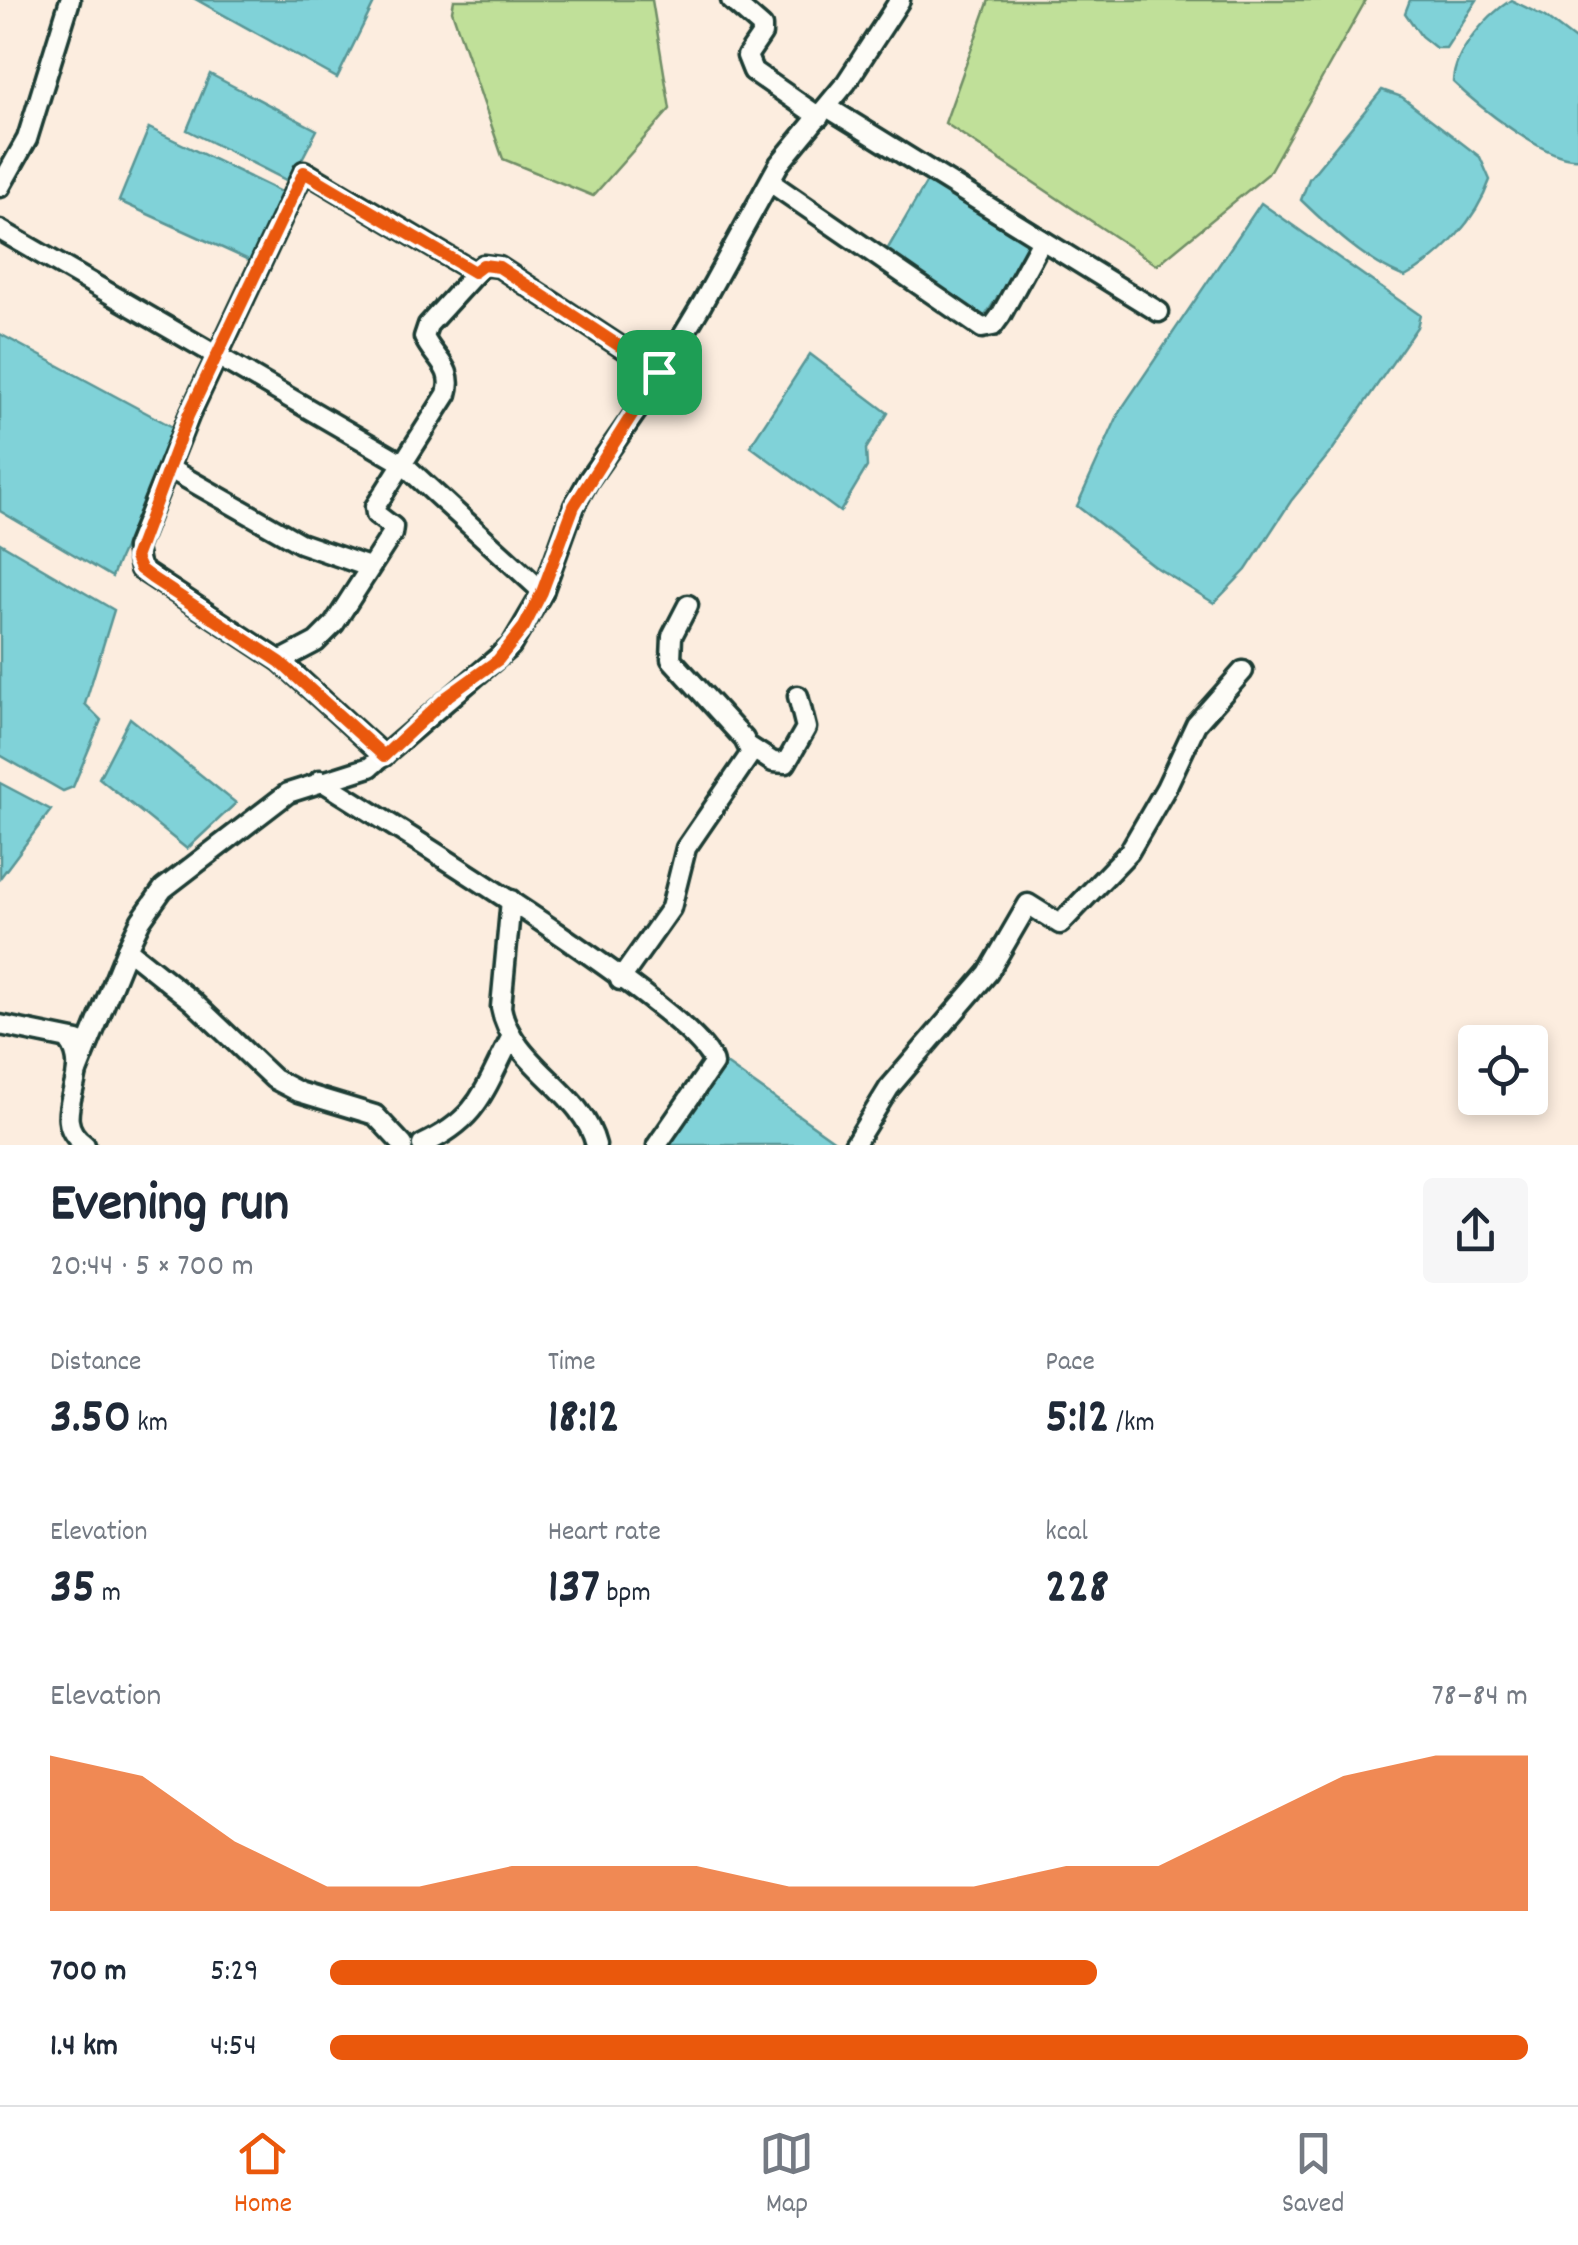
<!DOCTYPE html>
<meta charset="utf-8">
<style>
:root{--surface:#fff;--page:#f6f6f7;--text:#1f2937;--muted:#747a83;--line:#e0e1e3;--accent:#ea580c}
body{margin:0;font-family:Dekko,sans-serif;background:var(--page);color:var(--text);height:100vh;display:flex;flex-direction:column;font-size:38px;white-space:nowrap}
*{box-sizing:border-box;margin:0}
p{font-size:32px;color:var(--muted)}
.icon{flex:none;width:55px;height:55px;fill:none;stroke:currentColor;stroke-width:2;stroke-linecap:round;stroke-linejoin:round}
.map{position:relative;height:1145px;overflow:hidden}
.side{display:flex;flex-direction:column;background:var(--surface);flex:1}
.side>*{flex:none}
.buttons{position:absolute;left:1458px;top:1025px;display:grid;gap:20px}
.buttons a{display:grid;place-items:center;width:90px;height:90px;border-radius:10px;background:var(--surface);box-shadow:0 5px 15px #0003;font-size:50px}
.pin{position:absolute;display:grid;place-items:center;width:85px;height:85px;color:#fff;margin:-42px;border-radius:20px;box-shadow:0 5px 15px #0006}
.round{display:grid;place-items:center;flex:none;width:105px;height:105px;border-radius:10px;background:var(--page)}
.overview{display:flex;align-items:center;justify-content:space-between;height:170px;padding:0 50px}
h1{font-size:55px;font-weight:800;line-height:75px}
.stats{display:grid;grid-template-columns:repeat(3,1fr);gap:15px;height:170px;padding:10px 50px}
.stats div{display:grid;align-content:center}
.stats b{font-size:50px;font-weight:800}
.stats small{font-size:28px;font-weight:400}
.stats p{font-size:28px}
.chart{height:280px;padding:20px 50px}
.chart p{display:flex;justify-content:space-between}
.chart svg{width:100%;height:180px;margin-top:10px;fill:var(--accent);opacity:.7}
ul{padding:0 50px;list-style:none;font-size:32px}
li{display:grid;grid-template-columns:160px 120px 1fr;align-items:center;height:75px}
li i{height:25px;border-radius:12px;background:var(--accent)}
.menu{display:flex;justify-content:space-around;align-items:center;height:140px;border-top:2px solid var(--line);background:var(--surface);font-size:28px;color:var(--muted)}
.menu a{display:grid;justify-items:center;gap:5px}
.menu .active{color:var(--accent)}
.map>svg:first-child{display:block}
.green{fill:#c0e099;stroke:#708e66;stroke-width:2.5}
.water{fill:#80d2d8;stroke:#599696;stroke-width:2.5}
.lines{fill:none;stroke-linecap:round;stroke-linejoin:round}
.minor-casing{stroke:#1f3d34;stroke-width:25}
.minor{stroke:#fdfcf7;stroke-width:18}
.route-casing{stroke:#fff;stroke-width:20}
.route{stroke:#ea580c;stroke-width:12}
</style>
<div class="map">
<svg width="1578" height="1145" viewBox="0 0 1578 1145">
<rect width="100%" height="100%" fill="#fceddf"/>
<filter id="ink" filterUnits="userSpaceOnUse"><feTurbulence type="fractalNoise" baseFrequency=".01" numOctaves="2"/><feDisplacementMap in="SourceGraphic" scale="20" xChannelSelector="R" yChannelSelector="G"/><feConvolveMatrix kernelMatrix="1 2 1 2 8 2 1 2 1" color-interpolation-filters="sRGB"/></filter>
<g filter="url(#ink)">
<g class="green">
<polygon points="454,0 652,0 670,109 593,196 503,159 452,11"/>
<polygon points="989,0 1366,0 1268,174 1157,265 945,123"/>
</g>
<g class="water">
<polygon points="197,0 368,0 374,3 337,78"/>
<polygon points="1410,0 1477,0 1446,48 1436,48 1421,36 1405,13"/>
<path d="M1511 0 1545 17 1578 42V158C1547 162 1475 103 1453 82 1454 52 1486 16 1511 0Z"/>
<polygon points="210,74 317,130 290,182 187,130"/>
<path d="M1382 90 1402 97 1480 157 1490 180C1476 220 1442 257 1405 277 1367 263 1330 228 1301 200L1309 179Z"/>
<polygon points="149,128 283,193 251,261 119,201"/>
<polygon points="930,176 1033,243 983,319 887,250"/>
<polygon points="1261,203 1420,315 1417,327 1333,449 1291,501 1246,570 1214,603 1154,566 1077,506 1120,411"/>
<path d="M0 334 182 432C164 483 130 526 112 577L0 511Z"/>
<polygon points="810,354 888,413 866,449 867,467 840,512 750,446"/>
<polygon points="0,543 114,610 85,704 101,720 73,787 63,791 0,755"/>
<polygon points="130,718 236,803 187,849 99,778"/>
<polygon points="0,783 51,810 0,878"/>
<polygon points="722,1061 839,1144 839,1145 667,1145"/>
</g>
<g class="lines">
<defs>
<g id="minor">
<polyline points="731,0 762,27 762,34 747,56 753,71 819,117"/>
<polyline points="827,107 1159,312"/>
<polyline points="770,182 982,328 993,326 1001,315 1042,240"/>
<polyline points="0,187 27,139 70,0"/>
<polyline points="0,230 402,463 543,592"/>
<polyline points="170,469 300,543 369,567"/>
<path d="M280 661 316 642 334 624 392 534 393 527 376 514 375 507 447 394C455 368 434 359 424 337L428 325 483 265 499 267 659 372"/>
<polyline points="750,747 773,762 786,763 806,728 798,696"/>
<polyline points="384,756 280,661 140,569 136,548 189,416 304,171 474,272"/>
<path d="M320 780C374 814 710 1019 713 1064L657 1145"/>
<path d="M511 900 501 1007C512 1067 582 1089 596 1145"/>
<polyline points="127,949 192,1001 274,1079 299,1092 375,1115 403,1145"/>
<polyline points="620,980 671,908 686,848 751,753 744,739 671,659 672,636 688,605"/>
<polyline points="0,1025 78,1041"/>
<path d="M69 1041C96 1076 44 1117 85 1145"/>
<polyline points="77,1072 127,949 141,920 163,889 288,793 370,767 511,646 543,592 574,506 589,479 645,399 702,304 779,164 846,83 900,0"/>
<path d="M422 1145C480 1118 483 1091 511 1038"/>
<polyline points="854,1145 889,1088 988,973 1028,904 1060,924 1129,852 1166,788 1196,724 1243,671"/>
</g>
</defs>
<use href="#minor" class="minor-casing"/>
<use href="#minor" class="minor"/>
</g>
</g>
<g class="lines" filter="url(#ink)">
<defs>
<polygon id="route" points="304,172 474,272 483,265 499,267 659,372 574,506 542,592 524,627 498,660 448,696 384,756 280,662 152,578 140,569 135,558 188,416"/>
</defs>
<use href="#route" class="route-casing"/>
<use href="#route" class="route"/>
</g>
</svg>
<div class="buttons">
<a><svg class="icon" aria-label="locate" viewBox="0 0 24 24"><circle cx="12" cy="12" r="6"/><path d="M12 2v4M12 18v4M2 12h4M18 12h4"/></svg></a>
</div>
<div class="pin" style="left:659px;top:372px;background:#1e9e55"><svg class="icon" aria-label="arrive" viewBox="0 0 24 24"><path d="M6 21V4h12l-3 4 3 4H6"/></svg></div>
</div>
<section class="side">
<div class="overview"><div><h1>Evening run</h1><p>20:44 · 5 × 700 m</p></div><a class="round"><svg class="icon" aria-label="share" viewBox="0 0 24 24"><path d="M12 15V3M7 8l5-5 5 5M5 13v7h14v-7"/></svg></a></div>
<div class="stats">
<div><p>Distance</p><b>3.50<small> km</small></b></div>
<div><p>Time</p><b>18:12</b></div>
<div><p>Pace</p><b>5:12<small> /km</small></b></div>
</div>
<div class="stats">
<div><p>Elevation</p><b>35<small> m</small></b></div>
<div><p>Heart rate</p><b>137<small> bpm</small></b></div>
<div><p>kcal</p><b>228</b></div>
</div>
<div class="chart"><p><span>Elevation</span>78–84 m</p>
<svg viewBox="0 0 160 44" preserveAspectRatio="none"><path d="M0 44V6L10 11L20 27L30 38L40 38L50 33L60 33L70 33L80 38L90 38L100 38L110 33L120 33L130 22L140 11L150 6L160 6V44z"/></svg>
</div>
<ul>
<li><b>700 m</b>5:29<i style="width:64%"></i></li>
<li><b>1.4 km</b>4:54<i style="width:100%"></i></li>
</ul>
</section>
<nav class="menu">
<a class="active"><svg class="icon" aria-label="home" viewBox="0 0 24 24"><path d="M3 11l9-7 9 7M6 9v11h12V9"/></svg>Home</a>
<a><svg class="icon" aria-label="map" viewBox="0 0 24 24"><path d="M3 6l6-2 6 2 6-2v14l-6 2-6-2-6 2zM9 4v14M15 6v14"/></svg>Map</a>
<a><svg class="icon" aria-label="saved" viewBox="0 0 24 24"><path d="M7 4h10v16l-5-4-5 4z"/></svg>Saved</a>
</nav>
